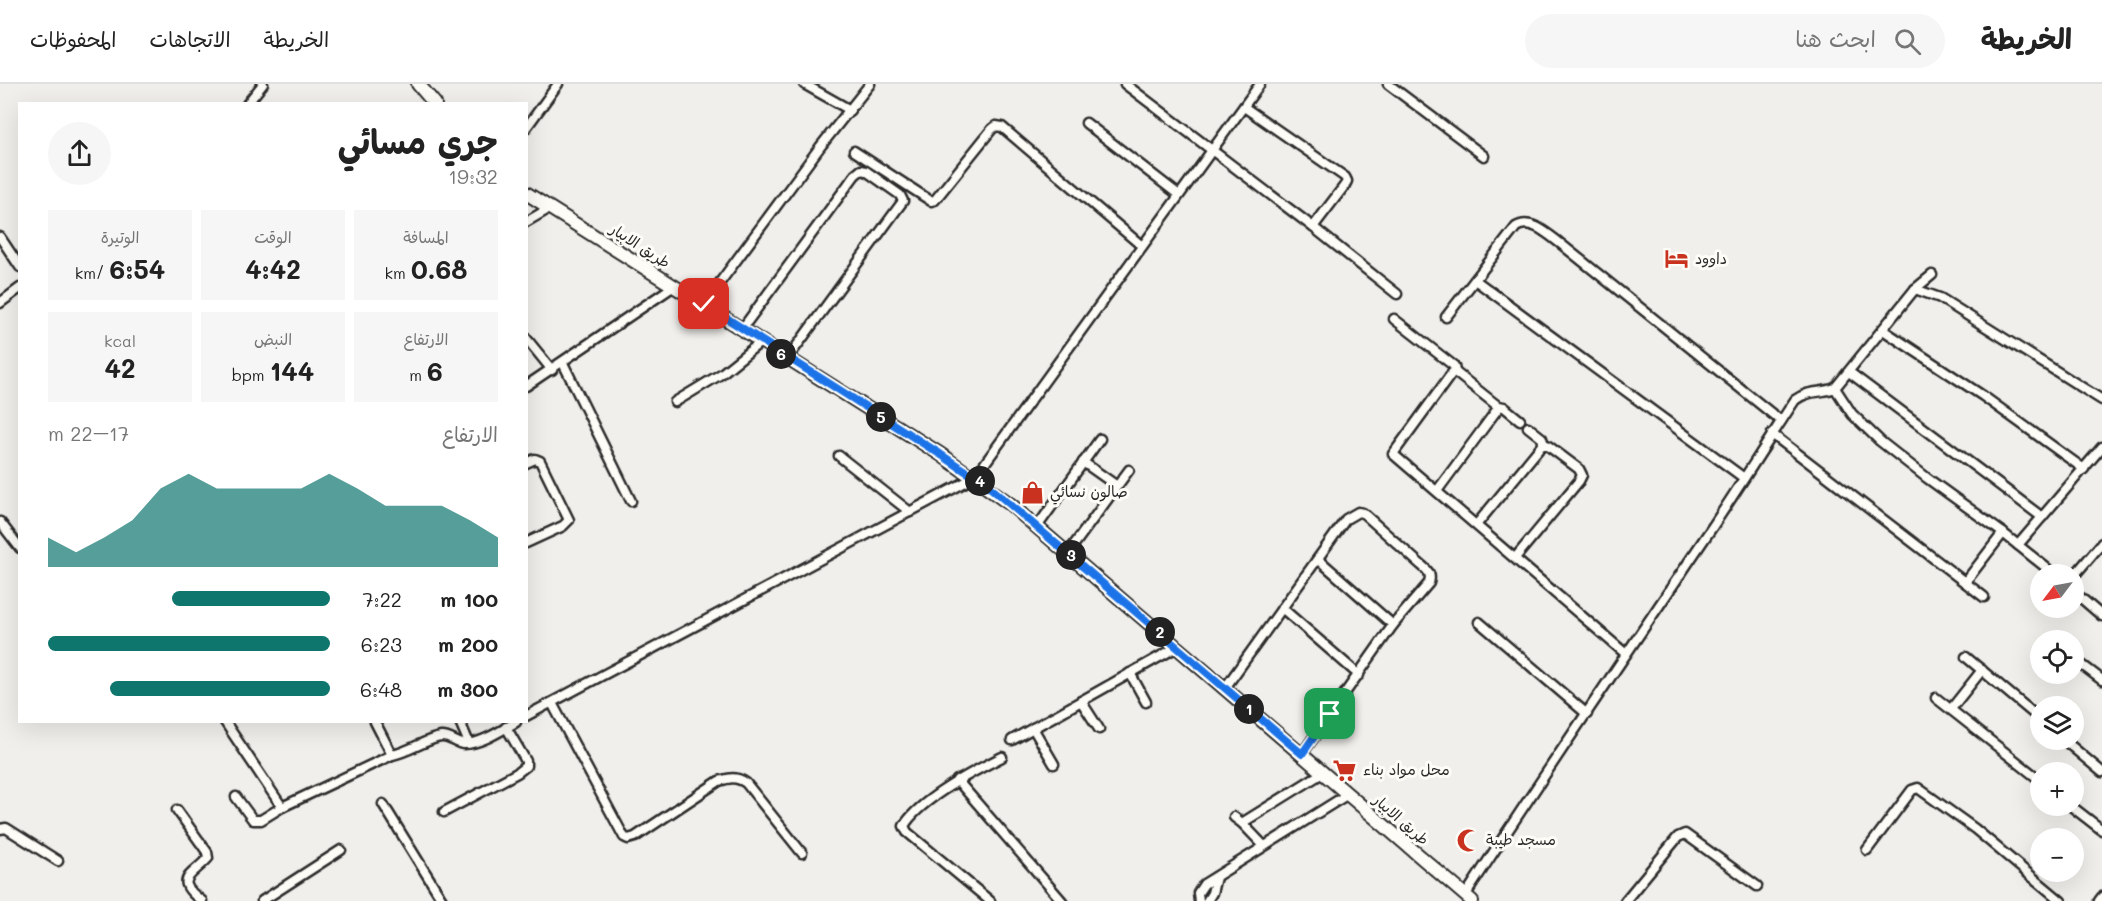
<!DOCTYPE html>
<html lang="ar">
<meta charset="utf-8">
<style>
:root{--surface:#fff;--page:#f6f6f6;--text:#222;--muted:#767676;--line:#e0e0e0;--accent:#0f766e}
body{margin:0;font-family:Mali,"Playpen Sans Arabic",sans-serif;background:var(--page);color:var(--text);direction:rtl;height:100vh;display:flex;flex-direction:column;font-size:22px;white-space:nowrap}
*{box-sizing:border-box;margin:0}
p{font-size:20px;color:var(--muted)}
.icon{flex:none;width:33px;height:33px;fill:none;stroke:currentColor;stroke-width:2;stroke-linecap:round;stroke-linejoin:round}
.map{position:relative;flex:1;overflow:hidden;direction:ltr}
.panel{position:absolute;left:18px;top:18px;width:510px;height:621px;display:flex;flex-direction:column;background:var(--surface);border-radius:0px;box-shadow:0 6px 24px #0002;direction:rtl}
.panel>*{flex:none}
.needle{width:39px;rotate:238deg}
.fabs{position:absolute;left:2030px;top:480px;display:grid;gap:12px}
.fabs a{display:grid;place-items:center;width:54px;height:54px;border-radius:50%;background:var(--surface);box-shadow:0 6px 24px #0002;font-size:30px}
.pin{position:absolute;display:grid;place-items:center;width:51px;height:51px;color:#fff;margin:-26px;border-radius:12px;box-shadow:0 3px 9px #0006}
.km{position:absolute;width:30px;height:30px;margin:-15px;border-radius:50%;background:#222;color:#fff;font-size:16px;line-height:30px;text-align:center}
.round{display:grid;place-items:center;flex:none;width:63px;height:63px;border-radius:32px;background:var(--page)}
.overview{display:flex;align-items:center;justify-content:space-between;height:102px;padding:0 30px}
h1{font-size:33px;font-weight:700;line-height:45px}
.metrics{display:grid;grid-template-columns:repeat(3,1fr);gap:9px;height:102px;padding:6px 30px}
.metrics div{display:grid;align-content:center;border-radius:0px;background:var(--page);text-align:center}
.metrics b{font-size:26px;font-weight:700}
.metrics small{font-size:16px;font-weight:400}
.metrics p{font-size:16px}
.chart{height:168px;padding:12px 30px}
.chart p{display:flex;justify-content:space-between}
.chart svg{width:100%;height:108px;margin-top:6px;fill:var(--accent);opacity:.7}
ul{padding:0 30px;list-style:none;font-size:20px}
li{display:grid;grid-template-columns:96px 72px 1fr;align-items:center;height:45px}
li i{height:15px;border-radius:8px;background:var(--accent)}
header{display:flex;align-items:center;gap:36px;box-sizing:border-box;height:84px;padding:0 30px;background:var(--surface);border-bottom:2px solid var(--line)}
header strong{font-size:28px}
nav{display:flex;gap:33px;margin-inline-start:auto;font-size:21px}
.search{width:420px;height:54px;background:var(--page);display:flex;align-items:center;gap:15px;box-sizing:border-box;padding:0 21px;border-radius:33px;color:var(--muted);font-size:22px}
.map>svg:first-child{display:block}
.lines{fill:none;stroke-linecap:round;stroke-linejoin:round}
.street-casing{stroke:#2b2b2b;stroke-width:13}
.secondary-casing{stroke:#2b2b2b;stroke-width:16}
.street{stroke:#fdfcf7;stroke-width:8}
.secondary{stroke:#fdfcf7;stroke-width:12}
.route-casing{stroke:#fff;stroke-width:12}
.route{stroke:#1a73e8;stroke-width:8}
.labels{text-anchor:middle;stroke-width:6;stroke-linejoin:round;paint-order:stroke}
.street-label{font-size:15px;fill:#2b2b2b;stroke:#fdfcf7}
.poi-label{font-size:15px;fill:#2b2b2b;stroke:#fdfcf7;text-anchor:start}
</style>
<header>
<strong>الخريطة</strong>
<div class="search"><svg class="icon" aria-label="search" viewBox="0 0 24 24"><circle cx="10" cy="10" r="6"/><path d="M15 15l6 6"/></svg>ابحث هنا</div>
<nav><a>الخريطة</a><a>الاتجاهات</a><a>المحفوظات</a></nav>
</header>
<div class="map">
<svg width="2102" height="817" viewBox="0 0 2102 817">
<rect width="100%" height="100%" fill="#f0efeb"/>
<filter id="ink" filterUnits="userSpaceOnUse"><feTurbulence type="fractalNoise" baseFrequency=".0167" numOctaves="2"/><feDisplacementMap in="SourceGraphic" scale="12" xChannelSelector="R" yChannelSelector="G"/><feConvolveMatrix kernelMatrix="1 2 1 2 8 2 1 2 1" color-interpolation-filters="sRGB"/></filter>
<g filter="url(#ink)">
<g class="lines">
<defs>
<g id="street">
<polyline points="804,0 850,26"/>
<polyline points="1125,0 1313,143 1397,210"/>
<polyline points="1388,0 1484,72"/>
<polyline points="247,20 263,0"/>
<polyline points="1244,23 1345,93 1347,97 1345,101 1313,143"/>
<polyline points="1086,39 1179,111"/>
<polyline points="526,44 558,0"/>
<polyline points="854,67 931,117 935,116 992,45 996,42 1002,43 1142,162"/>
<polyline points="526,138 550,124"/>
<polyline points="0,153 20,183"/>
<polyline points="1475,196 1744,394"/>
<polyline points="1915,205 1940,214 2102,316"/>
<polyline points="0,219 20,204"/>
<polyline points="704,220 820,63 870,0"/>
<path d="M1446 233 1516 143C1531 133 1550 152 1561 160L1781 337"/>
<polyline points="1394,235 1454,282 1455,288"/>
<polyline points="742,245 855,91 861,86 866,87 900,111 903,117 788,274"/>
<polyline points="1883,246 1983,312 2084,385"/>
<polyline points="526,254 552,286"/>
<polyline points="563,279 631,417"/>
<polyline points="1849,288 2042,433"/>
<polyline points="526,302 674,202"/>
<polyline points="1835,304 1852,330 1880,357 1927,394 2003,449 2054,490"/>
<polyline points="675,318 721,290 762,257"/>
<polyline points="1499,322 1504,323 1520,336"/>
<polyline points="1528,343 1542,354 1544,361"/>
<polyline points="1772,350 1984,513"/>
<polyline points="839,372 910,428"/>
<polyline points="1083,378 1117,402"/>
<polyline points="526,379 535,375 540,377 569,436 563,442 526,459"/>
<polyline points="1437,407 1499,323 1455,288 1452,289 1393,370 1626,570"/>
<polyline points="0,438 20,464"/>
<polyline points="1477,440 1542,361 1547,361 1579,385 1582,391 1579,397 1515,474"/>
<polyline points="1037,443 1100,355"/>
<polyline points="2018,461 2102,363"/>
<polyline points="1068,469 1129,386"/>
<polyline points="1318,475 1393,541"/>
<polyline points="2073,493 2102,459"/>
<polyline points="1966,497 2003,449"/>
<polyline points="2073,507 2102,532"/>
<polyline points="1282,524 1359,591"/>
<polyline points="1479,538 1587,630"/>
<polyline points="1966,573 2040,635"/>
<polyline points="2073,574 2102,596"/>
<polyline points="1130,589 1146,618"/>
<path d="M1225 604 1346 435 1358 428 1363 429 1420 480C1427 486 1432 489 1429 499L1393 541 1302 670"/>
<polyline points="1936,614 2040,696"/>
<polyline points="1081,617 1099,645"/>
<path d="M552 619 624 753 628 755 635 753 719 697C729 694 736 692 746 699L802 769"/>
<polyline points="1951,625 1982,586"/>
<polyline points="526,632 975,393 1260,0"/>
<polyline points="225,638 282,723"/>
<polyline points="375,638 392,671"/>
<polyline points="460,638 469,659"/>
<polyline points="1033,644 1054,680"/>
<polyline points="1012,656 1177,563"/>
<polyline points="2064,656 2102,688"/>
<polyline points="957,696 1062,817"/>
<path d="M236 713 253 736H261L282 723 392 671C409 668 426 655 441 653 450 652 456 660 464 660 481 660 502 646 516 638"/>
<polyline points="383,720 443,817"/>
<polyline points="2071,722 2102,746"/>
<path d="M177 726 207 768 208 774C192 792 172 795 202 817"/>
<polyline points="444,728 517,689 526,682 526,677 506,643"/>
<polyline points="1234,733 1242,739 1264,762"/>
<polyline points="1242,739 1324,688"/>
<polyline points="0,745 6,744 58,777"/>
<polyline points="1867,766 1912,706 1918,704 1975,745 2061,817"/>
<path d="M1465 812C1546 687 1630 565 1713 442 1741 400 1768 357 1795 316 1810 305 1820 310 1835 304L1915 205 1932 191"/>
<polyline points="262,817 341,766"/>
<path d="M990 817 907 748 904 742C920 715 974 687 1002 673"/>
<polyline points="1199,817 1198,809 1204,800 1348,710"/>
<polyline points="1207,817 1212,809 1216,793"/>
<polyline points="1625,817 1678,753 1685,750 1757,802"/>
<polyline points="2099,817 2102,813"/>
</g>
<g id="secondary">
<polyline points="418,0 435,20"/>
<polyline points="526,109 940,370 1010,420 1472,817"/>
</g>
</defs>
<use href="#street" class="street-casing"/>
<use href="#secondary" class="secondary-casing"/>
<use href="#street" class="street"/>
<use href="#secondary" class="secondary"/>
</g>
</g>
<g class="lines" filter="url(#ink)">
<defs>
<polyline id="route" points="704,220 940,370 992,405 1302,670 1330,630"/>
</defs>
<use href="#route" class="route-casing"/>
<use href="#route" class="route"/>
</g>
<defs>
<symbol id="hotel-bare" viewBox="-9 -9 18 18"><path d="M-6-4.5h1.5V1H6V5H4.5V3h-9V5H-6ZM-4 0a1.8 1.8 0 1 1 3.6 0ZM.5 0V-2.5h3Q6-2.5 6 0Z" fill="#c8321e" stroke="#fdfcf7" stroke-width="2.5" paint-order="stroke"/></symbol>
<symbol id="shop-bare" viewBox="-9 -9 18 18"><path d="M-5-2.5h2.3a2.7 3.5 0 0 1 5.4 0H5L5.5 6h-11ZM-1.5-2.5h3a1.5 2.3 0 0 0-3 0Z" fill="#c8321e" stroke="#fdfcf7" stroke-width="2.5" paint-order="stroke"/></symbol>
<symbol id="supermarket-bare" viewBox="-9 -9 18 18"><path d="M-6-5.5h2.5l.6 2H6L4.5 2H-2.5L-4.4-4H-6ZM-1.5 3.2a1.3 1.3 0 1 0 .1 0ZM3 3.2a1.3 1.3 0 1 0 .1 0Z" fill="#c8321e" stroke="#fdfcf7" stroke-width="2.5" paint-order="stroke"/></symbol>
<symbol id="mosque-bare" viewBox="-9 -9 18 18"><path d="M3.5-4.9A6 6 0 1 0 3.5 4.9A5 5 0 1 1 3.5-4.9Z" fill="#c8321e" stroke="#fdfcf7" stroke-width="2.5" paint-order="stroke"/></symbol>
</defs>
<g fill-rule="evenodd">
<use href="#hotel-bare" x="1660" y="158" width="33" height="33"/>
<use href="#shop-bare" x="1016" y="392" width="33" height="33"/>
<use href="#supermarket-bare" x="1328" y="670" width="33" height="33"/>
<use href="#mosque-bare" x="1452" y="740" width="33" height="33"/>
</g>
<g class="labels">
<g class="street-label">
<text transform="translate(640 162) rotate(33)" y="5">طريق الابيار</text>
<text transform="translate(1401 736) rotate(41)" y="5">طريق الابيار</text>
</g>
<g class="poi-label">
<text x="1695" y="180">داوود</text>
<text x="1050" y="413">صالون نسائي</text>
<text x="1363" y="691">محل مواد بناء</text>
<text x="1486" y="761">مسجد طيبة</text>
</g>
</g>
</svg>
<div class="fabs">
<a><svg class="needle" viewBox="-14 -14 28 28"><path d="M0-13l5 13h-10z" fill="#e53935"/><path d="M0 13l5-13h-10z" fill="#767676"/></svg></a>
<a><svg class="icon" aria-label="locate" viewBox="0 0 24 24"><circle cx="12" cy="12" r="6"/><path d="M12 2v4M12 18v4M2 12h4M18 12h4"/></svg></a>
<a><svg class="icon" aria-label="layers" viewBox="0 0 24 24"><path d="M12 4l9 5-9 5-9-5zM3 14l9 5 9-5"/></svg></a>
<a>+</a>
<a>−</a>
</div>
<div class="pin" style="left:1330px;top:630px;background:#1e9e55"><svg class="icon" aria-label="arrive" viewBox="0 0 24 24"><path d="M6 21V4h12l-3 4 3 4H6"/></svg></div>
<div class="pin" style="left:704px;top:220px;background:#d93025"><svg class="icon" aria-label="check" viewBox="0 0 24 24"><path d="M5 12l5 5 9-10"/></svg></div>
<b class="km" style="left:1249px;top:625px">1</b>
<b class="km" style="left:1160px;top:548px">2</b>
<b class="km" style="left:1071px;top:471px">3</b>
<b class="km" style="left:980px;top:397px">4</b>
<b class="km" style="left:881px;top:333px">5</b>
<b class="km" style="left:781px;top:270px">6</b>
<section class="panel">
<div class="overview"><div><h1>جري مسائي</h1><p>19:32</p></div><a class="round"><svg class="icon" aria-label="share" viewBox="0 0 24 24"><path d="M12 15V3M7 8l5-5 5 5M5 13v7h14v-7"/></svg></a></div>
<div class="metrics">
<div><p>المسافة</p><b>0.68<small> km</small></b></div>
<div><p>الوقت</p><b>4:42</b></div>
<div><p>الوتيرة</p><b>6:54<small> /km</small></b></div>
</div>
<div class="metrics">
<div><p>الارتفاع</p><b>6<small> m</small></b></div>
<div><p>النبض</p><b>144<small> bpm</small></b></div>
<div><p>kcal</p><b>42</b></div>
</div>
<div class="chart"><p><span>الارتفاع</span>17–22 m</p>
<svg viewBox="0 0 160 44" preserveAspectRatio="none"><path d="M0 44V32L10 38L20 32L30 25L40 12L50 6L60 12L70 12L80 12L90 12L100 6L110 12L120 19L130 19L140 19L150 25L160 32V44z"/></svg>
</div>
<ul>
<li><b>100 m</b>7:22<i style="width:56%"></i></li>
<li><b>200 m</b>6:23<i style="width:100%"></i></li>
<li><b>300 m</b>6:48<i style="width:78%"></i></li>
</ul>
</section>
</div>
